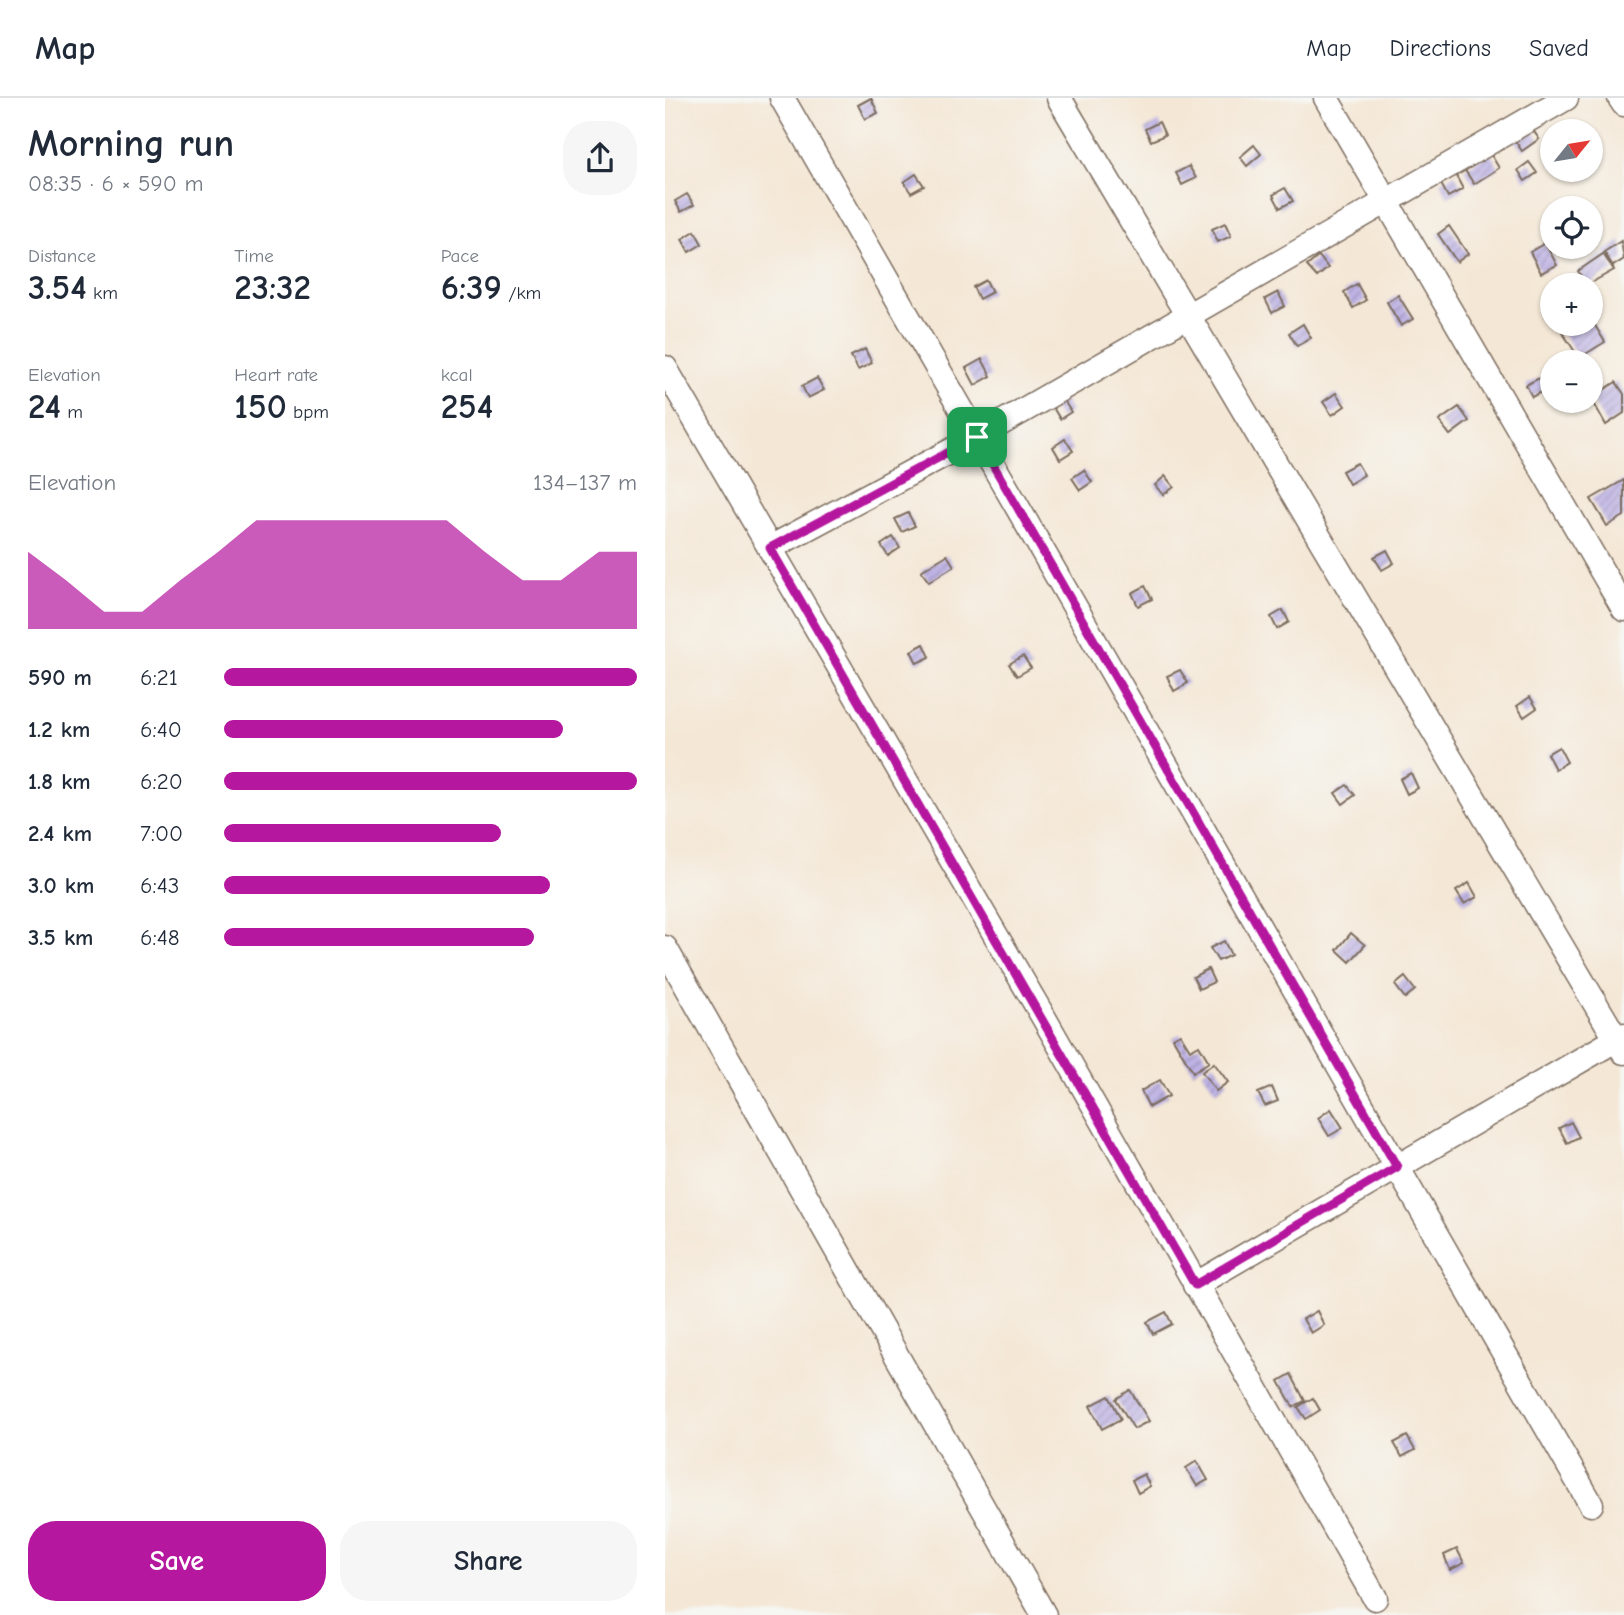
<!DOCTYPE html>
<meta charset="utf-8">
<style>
:root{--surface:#fff;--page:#f6f6f7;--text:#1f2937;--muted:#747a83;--line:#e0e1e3;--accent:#b5179e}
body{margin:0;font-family:"Comic Neue",sans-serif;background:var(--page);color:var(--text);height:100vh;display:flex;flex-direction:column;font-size:26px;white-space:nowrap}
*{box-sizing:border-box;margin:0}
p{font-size:23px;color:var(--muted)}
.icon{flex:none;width:38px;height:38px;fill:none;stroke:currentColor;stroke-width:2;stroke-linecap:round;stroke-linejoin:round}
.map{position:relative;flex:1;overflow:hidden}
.side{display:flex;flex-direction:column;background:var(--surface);width:665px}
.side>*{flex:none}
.needle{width:46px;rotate:60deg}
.controls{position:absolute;left:875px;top:21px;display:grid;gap:14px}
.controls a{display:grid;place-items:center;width:63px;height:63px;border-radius:50%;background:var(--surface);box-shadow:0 2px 5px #0004;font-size:35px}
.pin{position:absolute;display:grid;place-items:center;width:60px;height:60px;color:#fff;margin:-30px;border-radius:14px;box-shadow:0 4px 10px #0006}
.round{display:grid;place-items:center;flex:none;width:74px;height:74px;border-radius:28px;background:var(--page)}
.overview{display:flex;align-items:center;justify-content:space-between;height:119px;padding:0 28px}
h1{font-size:38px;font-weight:800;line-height:52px}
.stats{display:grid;grid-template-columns:repeat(3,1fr);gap:10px;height:119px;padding:7px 28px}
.stats div{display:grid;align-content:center}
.stats b{font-size:35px;font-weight:800}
.stats small{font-size:19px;font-weight:400}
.stats p{font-size:19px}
.chart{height:196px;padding:14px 28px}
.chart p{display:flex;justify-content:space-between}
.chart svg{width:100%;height:126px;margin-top:7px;fill:var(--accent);opacity:.7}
.primary-button{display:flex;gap:14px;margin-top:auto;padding:14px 28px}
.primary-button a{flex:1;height:80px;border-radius:28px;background:var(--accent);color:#fff;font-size:28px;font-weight:800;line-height:80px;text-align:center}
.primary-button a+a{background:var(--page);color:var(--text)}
ul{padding:0 28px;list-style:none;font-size:23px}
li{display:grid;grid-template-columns:112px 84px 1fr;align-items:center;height:52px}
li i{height:18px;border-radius:9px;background:var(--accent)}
header{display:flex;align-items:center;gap:42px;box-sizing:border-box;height:98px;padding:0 35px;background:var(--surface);border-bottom:2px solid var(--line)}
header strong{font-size:33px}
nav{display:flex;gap:38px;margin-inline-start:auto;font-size:24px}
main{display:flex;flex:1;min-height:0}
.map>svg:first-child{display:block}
.building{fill:url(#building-hatch)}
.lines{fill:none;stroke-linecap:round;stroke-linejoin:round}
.street-casing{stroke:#7c6c5e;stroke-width:27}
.street{stroke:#fff;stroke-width:24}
.route-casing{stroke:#fff;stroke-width:14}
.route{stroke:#b5179e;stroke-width:9}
</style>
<header>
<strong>Map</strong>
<nav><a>Map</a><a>Directions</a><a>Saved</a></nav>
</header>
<main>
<section class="side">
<div class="overview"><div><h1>Morning run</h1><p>08:35 · 6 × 590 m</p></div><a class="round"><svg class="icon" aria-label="share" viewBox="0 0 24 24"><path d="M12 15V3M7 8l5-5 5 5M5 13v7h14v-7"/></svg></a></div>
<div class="stats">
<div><p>Distance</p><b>3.54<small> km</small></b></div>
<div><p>Time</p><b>23:32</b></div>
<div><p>Pace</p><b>6:39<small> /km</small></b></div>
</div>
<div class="stats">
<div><p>Elevation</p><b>24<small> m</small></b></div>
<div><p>Heart rate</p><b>150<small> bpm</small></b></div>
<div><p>kcal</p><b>254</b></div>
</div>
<div class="chart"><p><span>Elevation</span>134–137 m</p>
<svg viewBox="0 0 160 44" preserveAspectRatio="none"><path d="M0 44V17L10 27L20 38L30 38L40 27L50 17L60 6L70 6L80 6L90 6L100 6L110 6L120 17L130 27L140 27L150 17L160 17V44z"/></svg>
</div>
<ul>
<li><b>590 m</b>6:21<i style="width:100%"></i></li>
<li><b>1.2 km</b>6:40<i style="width:82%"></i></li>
<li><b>1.8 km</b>6:20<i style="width:100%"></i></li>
<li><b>2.4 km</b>7:00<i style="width:67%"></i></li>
<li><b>3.0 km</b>6:43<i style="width:79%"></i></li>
<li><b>3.5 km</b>6:48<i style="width:75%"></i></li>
</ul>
<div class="primary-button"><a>Save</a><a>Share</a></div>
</section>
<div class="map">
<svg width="959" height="1517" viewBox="0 0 959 1517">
<defs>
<pattern id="building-hatch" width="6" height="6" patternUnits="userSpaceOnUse" patternTransform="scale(1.75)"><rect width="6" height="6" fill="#beb3e5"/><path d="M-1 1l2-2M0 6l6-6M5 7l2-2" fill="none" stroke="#9c92b9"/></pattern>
</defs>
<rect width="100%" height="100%" fill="#f6f6f2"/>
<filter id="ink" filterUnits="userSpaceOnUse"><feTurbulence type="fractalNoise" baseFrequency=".0143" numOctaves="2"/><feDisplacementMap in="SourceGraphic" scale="14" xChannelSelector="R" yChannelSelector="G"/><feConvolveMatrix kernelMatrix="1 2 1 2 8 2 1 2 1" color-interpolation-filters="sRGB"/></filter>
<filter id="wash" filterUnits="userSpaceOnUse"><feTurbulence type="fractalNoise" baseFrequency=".00686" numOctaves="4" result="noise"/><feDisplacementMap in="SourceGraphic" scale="28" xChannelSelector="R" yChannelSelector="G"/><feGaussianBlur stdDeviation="1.57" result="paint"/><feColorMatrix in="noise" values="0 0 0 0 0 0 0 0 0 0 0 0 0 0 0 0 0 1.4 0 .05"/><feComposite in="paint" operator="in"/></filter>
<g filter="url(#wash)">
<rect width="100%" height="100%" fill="#f4e7d5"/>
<g id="blocks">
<g class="building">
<polygon points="206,0 213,15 200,21 193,7"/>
<polygon points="494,24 500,37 486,43 480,31"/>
<polygon points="866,29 874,41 857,53 849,41"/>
<polygon points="589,47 596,56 582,68 575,59"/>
<polygon points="825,55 834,70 809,86 799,71"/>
<polygon points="864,64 872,75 860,83 853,72"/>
<polygon points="524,68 531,80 517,87 511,75"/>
<polygon points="251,76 259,88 246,95 239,84"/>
<polygon points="790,76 798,91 783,99 775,84"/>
<polygon points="620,90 628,103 615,110 608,97"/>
<polygon points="22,96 29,107 16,114 10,103"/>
<polygon points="560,125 566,138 553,144 547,131"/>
<polygon points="784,128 803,156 792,164 773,136"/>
<polygon points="30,133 37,146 24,154 17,141"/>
<polygon points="956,143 959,161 948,168 939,154"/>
<polygon points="880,145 892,167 876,175 865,154"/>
<polygon points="938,156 949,172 922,187 913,173"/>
<polygon points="654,158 663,170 652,179 642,168"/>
<polygon points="321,182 327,194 314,201 308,189"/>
<polygon points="692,186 701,202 688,210 679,194"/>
<polygon points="613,194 620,208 607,215 600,201"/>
<polygon points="733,197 748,221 736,228 722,204"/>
<polygon points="926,221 940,244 914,260 892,226 926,226"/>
<polygon points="638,226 646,240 632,248 624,235"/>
<polygon points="200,251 207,265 193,272 186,258"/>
<polygon points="317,261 326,278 310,287 301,270"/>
<polygon points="152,280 159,292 143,300 137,288"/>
<polygon points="874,280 880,292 867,299 861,287"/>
<polygon points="951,284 959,296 959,315 941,327 926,300"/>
<polygon points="671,295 680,308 667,317 658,304"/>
<polygon points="398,301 406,314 395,321 387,308"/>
<polygon points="794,309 804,323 785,337 774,323"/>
<polygon points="400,341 408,353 395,361 388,349"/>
<polygon points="692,365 699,377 684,386 677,373"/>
<polygon points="419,372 427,384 415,392 407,380"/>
<polygon points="500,378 509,389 498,397 490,387"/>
<polygon points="959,382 959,418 942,428 926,401"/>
<polygon points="243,415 250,428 237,434 230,421"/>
<polygon points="228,439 235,450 223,458 216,447"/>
<polygon points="722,452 729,465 717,472 709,459"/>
<polygon points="282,457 289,468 264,484 256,473"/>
<polygon points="480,488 487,501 473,508 467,495"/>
<polygon points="618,512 624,524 612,531 606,519"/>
<polygon points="259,546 265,559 252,565 246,553"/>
<polygon points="358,558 366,570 352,578 344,566"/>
<polygon points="515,572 523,585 509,593 502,578"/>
<polygon points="865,599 872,610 859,619 852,608"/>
<polygon points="894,649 902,664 890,671 882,656"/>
<polygon points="746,675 753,690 742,696 735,681"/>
<polygon points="682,687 690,697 678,706 670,695"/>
<polygon points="804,785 812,799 799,806 791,793"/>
<polygon points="686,835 700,847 685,864 672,852"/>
<polygon points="559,843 566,857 553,863 545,850"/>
<polygon points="543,871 549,884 534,891 528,879"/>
<polygon points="740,879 750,892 740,900 730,887"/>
<polygon points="515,936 525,952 534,947 544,964 528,974 508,940"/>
<polygon points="549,965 563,984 551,993 537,974"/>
<polygon points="495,982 504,998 484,1009 476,993"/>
<polygon points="607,989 613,1003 600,1008 593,995"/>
<polygon points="666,1011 678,1030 664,1038 653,1020"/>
<polygon points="906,1024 914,1039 902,1045 894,1030"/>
<polygon points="652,1213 659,1227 646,1235 638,1221"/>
<polygon points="501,1214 507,1226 488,1236 482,1224"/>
<polygon points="626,1276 640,1303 628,1309 614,1283"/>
<polygon points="465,1292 484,1323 469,1331 451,1301"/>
<polygon points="444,1298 456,1321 437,1331 425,1308"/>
<polygon points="648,1300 655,1312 641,1321 633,1309"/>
<polygon points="742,1338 750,1352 737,1359 729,1345"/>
<polygon points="532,1363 543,1382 532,1388 521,1370"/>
<polygon points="479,1376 485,1388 473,1395 467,1382"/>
<polygon points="792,1451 799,1465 785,1472 779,1457"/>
</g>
</g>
</g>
<g filter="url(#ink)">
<use href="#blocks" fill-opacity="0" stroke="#7c6c5e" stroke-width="2"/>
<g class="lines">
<defs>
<g id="street">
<polyline points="117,0 926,1406"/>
<polyline points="394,0 959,954"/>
<polyline points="661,0 959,511"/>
<polyline points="955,0 959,6"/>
<polyline points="0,270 379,920 710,1500"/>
<polyline points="105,450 312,339 901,0"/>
<polyline points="0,850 379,1517"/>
<polyline points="530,1187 959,937"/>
</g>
</defs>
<use href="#street" class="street-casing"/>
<use href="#street" class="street"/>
</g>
</g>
<g class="lines" filter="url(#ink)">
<defs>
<polygon id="route" points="312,339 732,1069 530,1187 105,450"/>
</defs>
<use href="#route" class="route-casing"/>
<use href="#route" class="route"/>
</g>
</svg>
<div class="controls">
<a><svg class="needle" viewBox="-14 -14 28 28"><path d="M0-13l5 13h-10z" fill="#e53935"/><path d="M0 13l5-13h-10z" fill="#747a83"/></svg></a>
<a><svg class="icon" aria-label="locate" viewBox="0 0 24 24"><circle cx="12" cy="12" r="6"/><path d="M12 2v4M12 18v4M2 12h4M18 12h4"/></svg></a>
<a>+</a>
<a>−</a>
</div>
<div class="pin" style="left:312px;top:339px;background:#1e9e55"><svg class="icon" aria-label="arrive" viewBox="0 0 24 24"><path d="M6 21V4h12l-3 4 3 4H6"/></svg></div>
</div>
</main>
